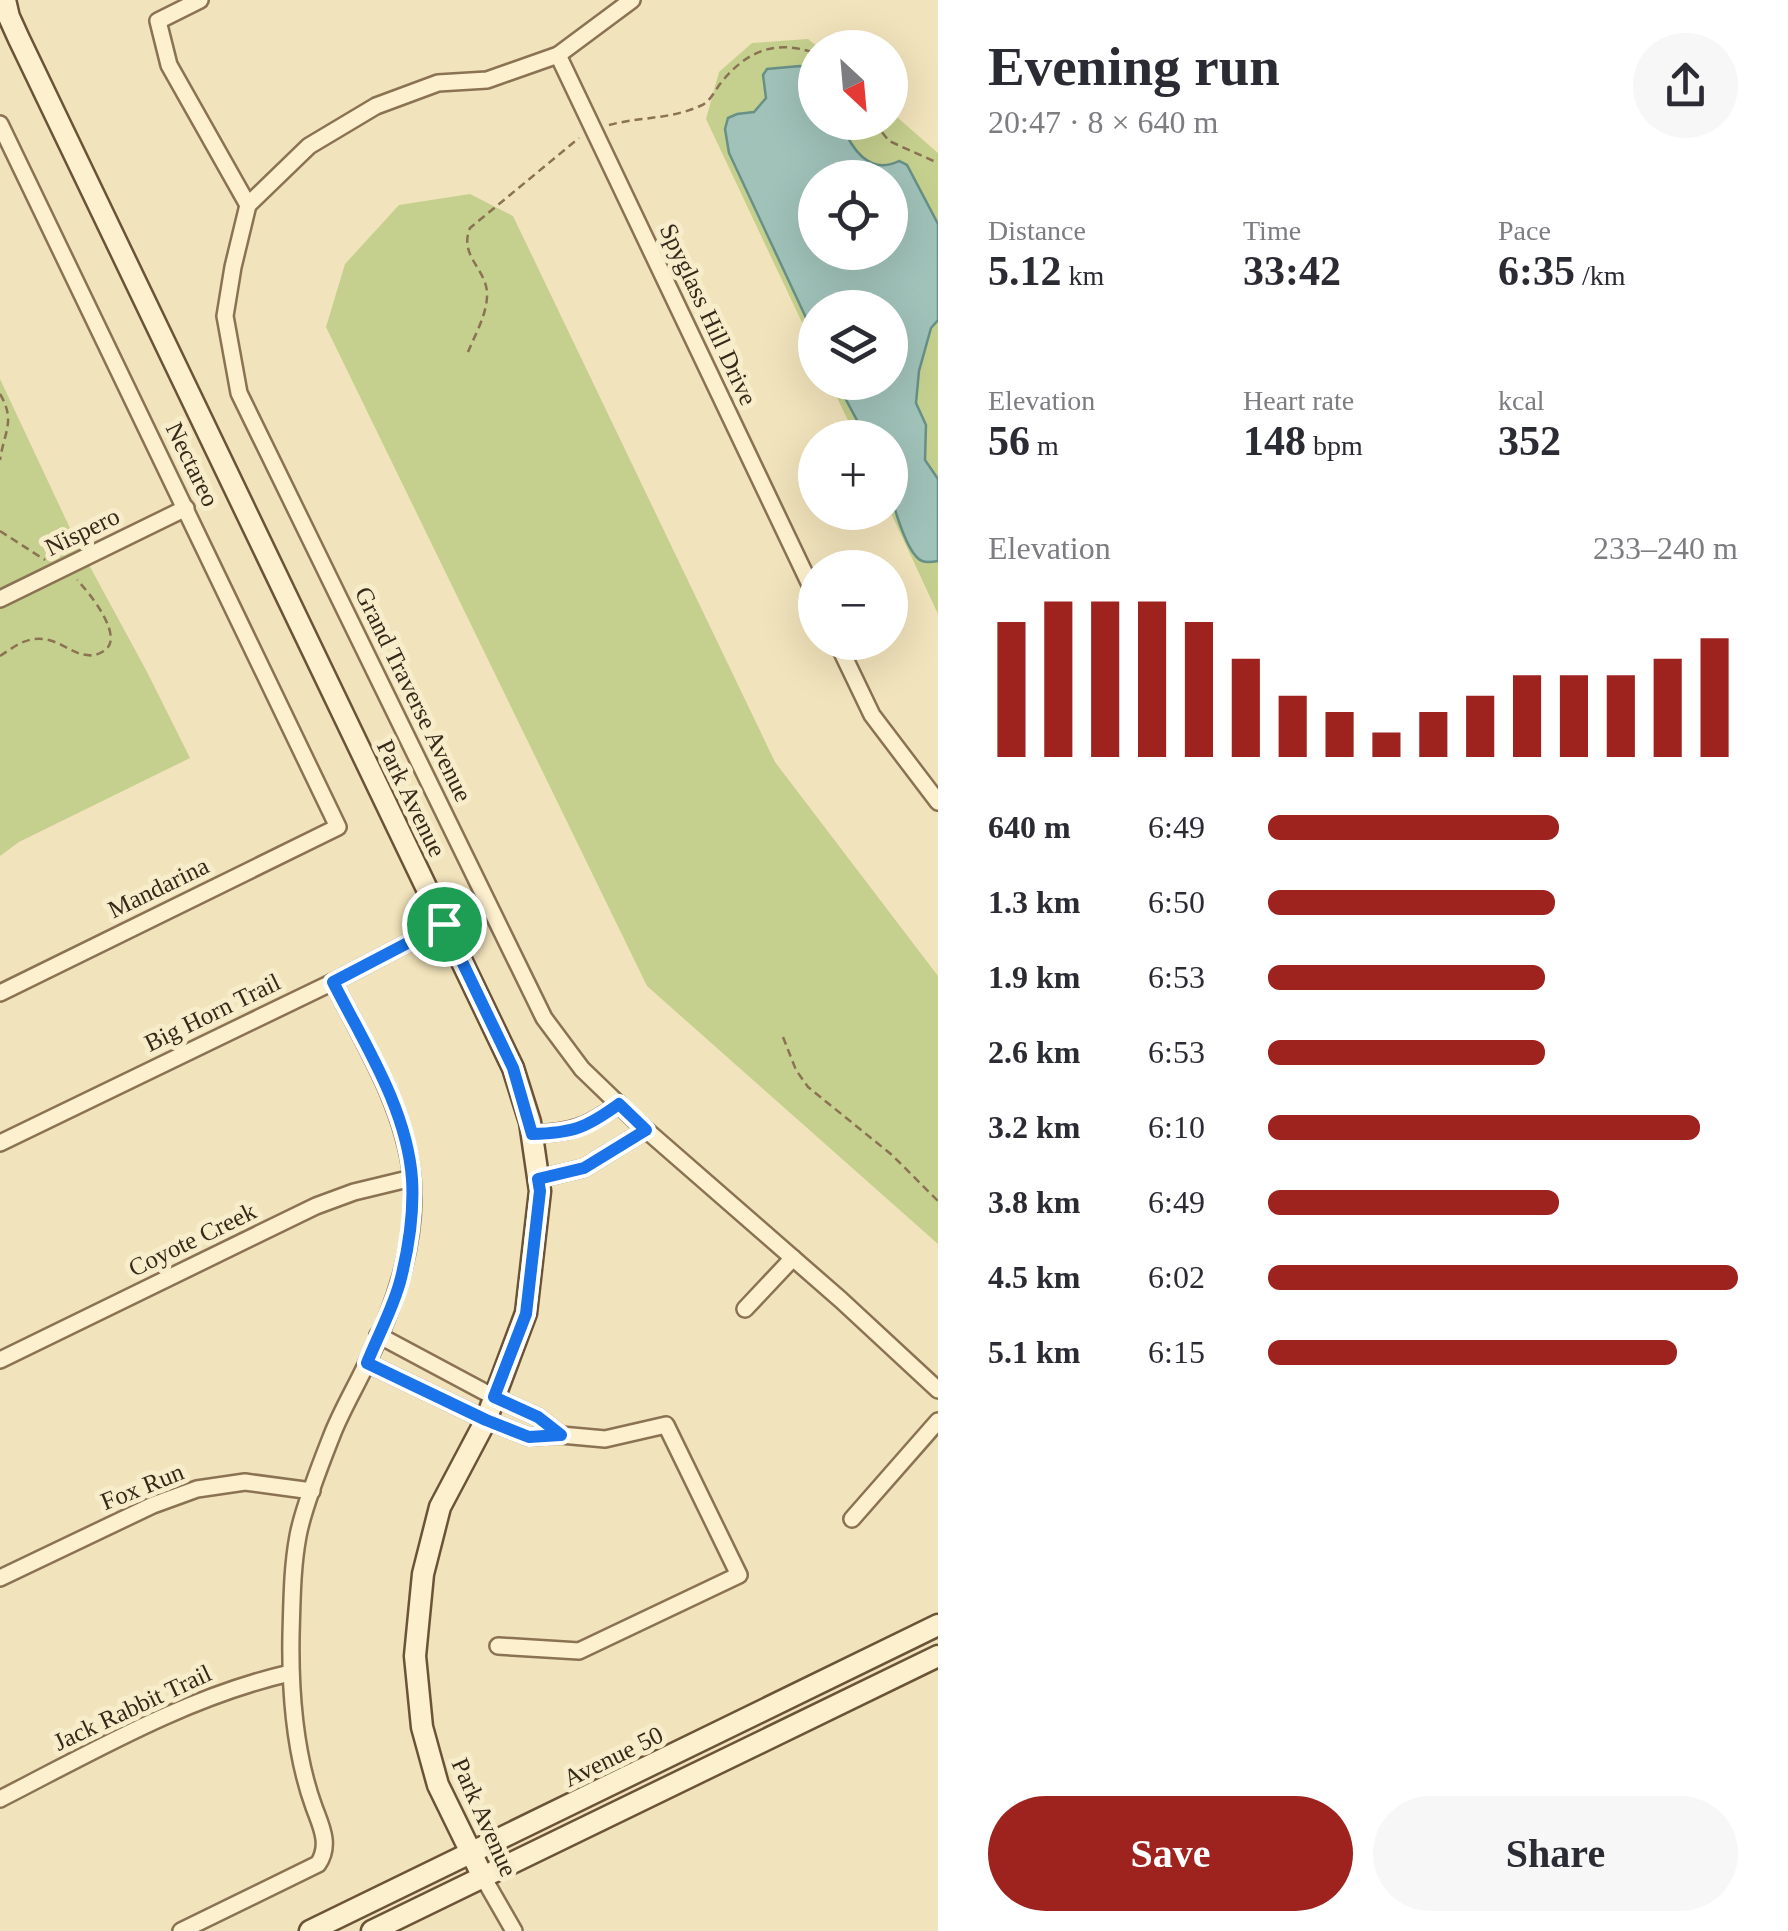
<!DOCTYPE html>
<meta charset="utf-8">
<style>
:root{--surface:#fff;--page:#f7f7f7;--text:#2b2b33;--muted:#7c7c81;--accent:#9e221e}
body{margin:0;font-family:"Times New Roman",serif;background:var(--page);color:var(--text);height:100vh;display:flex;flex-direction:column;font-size:38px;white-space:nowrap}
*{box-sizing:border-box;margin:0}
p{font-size:32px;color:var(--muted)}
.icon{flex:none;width:55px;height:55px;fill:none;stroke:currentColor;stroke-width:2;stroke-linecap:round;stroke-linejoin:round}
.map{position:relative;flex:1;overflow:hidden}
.side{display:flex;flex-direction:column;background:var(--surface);width:850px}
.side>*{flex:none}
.needle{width:65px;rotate:154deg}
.fabs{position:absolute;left:798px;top:30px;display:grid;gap:20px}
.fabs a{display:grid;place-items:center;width:110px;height:110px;border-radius:50%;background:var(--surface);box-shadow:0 10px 40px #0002;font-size:50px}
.pin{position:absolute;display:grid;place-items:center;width:85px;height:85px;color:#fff;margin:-42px;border:5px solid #fff;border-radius:50%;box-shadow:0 2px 10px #0007}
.round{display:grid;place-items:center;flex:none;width:105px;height:105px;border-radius:52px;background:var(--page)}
.overview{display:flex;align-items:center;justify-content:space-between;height:170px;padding:0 50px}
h1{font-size:55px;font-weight:800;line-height:75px}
.figures{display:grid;grid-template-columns:repeat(3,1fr);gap:15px;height:170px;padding:10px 50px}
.figures div{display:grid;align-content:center}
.figures b{font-size:42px;font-weight:800}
.figures small{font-size:28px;font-weight:400}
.figures p{font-size:28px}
.chart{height:280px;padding:20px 50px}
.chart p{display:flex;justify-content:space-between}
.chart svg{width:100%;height:180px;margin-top:10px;stroke:var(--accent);stroke-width:6}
.cta{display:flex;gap:20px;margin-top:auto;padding:20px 50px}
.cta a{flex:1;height:115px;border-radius:60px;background:var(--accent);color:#fff;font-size:40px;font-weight:800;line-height:115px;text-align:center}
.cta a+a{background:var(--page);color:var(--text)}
ul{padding:0 50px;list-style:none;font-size:32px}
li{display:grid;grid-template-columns:160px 120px 1fr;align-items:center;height:75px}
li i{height:25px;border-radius:12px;background:var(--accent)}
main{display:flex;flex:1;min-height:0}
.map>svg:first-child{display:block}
.green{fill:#c6d08e;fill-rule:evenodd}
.water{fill:#a0c2b9;stroke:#679087;stroke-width:2.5;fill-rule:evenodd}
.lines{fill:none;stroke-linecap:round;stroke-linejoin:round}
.street-casing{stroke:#8a7253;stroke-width:20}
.secondary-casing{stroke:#6b5337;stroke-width:25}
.path{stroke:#8a7253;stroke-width:2.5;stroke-dasharray:8 5;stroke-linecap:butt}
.street{stroke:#fcf0ce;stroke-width:15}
.secondary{stroke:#fcf0ce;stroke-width:20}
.route-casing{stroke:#fff;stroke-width:20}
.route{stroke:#1a73e8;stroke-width:12}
.labels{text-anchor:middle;stroke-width:10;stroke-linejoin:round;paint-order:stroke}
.street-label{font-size:25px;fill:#37291a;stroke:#f8edcb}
</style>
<main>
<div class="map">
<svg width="938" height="1931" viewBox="0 0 938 1931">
<rect width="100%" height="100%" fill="#f1e3bb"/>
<g class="green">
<path d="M808 39 818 47 815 48V122H890V111L938 153V614L890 511V438L856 437 830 383 890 382V308H815V350L706 119 719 72 752 43ZM815 178H890V252H815Z"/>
<polygon points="470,194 513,216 775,762 938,976 938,1244 647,986 326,327 345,264 399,205"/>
<polygon points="0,379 76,541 146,670 190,758 19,842 0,856"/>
</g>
<path class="water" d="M800 66 815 68V122L841 123C851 148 869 176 899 161L907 165 938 224V320L931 328 919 371 916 403 926 425 925 460 938 479V561C933 562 927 563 922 561 907 555 892 503 890 487 888 471 890 453 890 438L866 437 837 383 890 382V308H815V337L729 153 725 129 728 118 737 114 754 112 766 98 763 75 767 69ZM815 178H890V252H815Z"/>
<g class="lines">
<defs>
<g id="street">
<polyline points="200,0 158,21 169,65 248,205"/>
<polyline points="632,0 558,55 487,80 438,83 376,106 309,146 248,205 233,267 225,316 239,393 544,1018 582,1069 637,1122 841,1300 938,1390"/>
<polyline points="558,55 815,595"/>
<polyline points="0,124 338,827 0,993"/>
<polyline points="0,599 186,508"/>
<polyline points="837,642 872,715 938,802"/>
<path d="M532 1134C571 1133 587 1127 619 1104"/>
<polyline points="0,1143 333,982 444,924"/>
<polyline points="538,1179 584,1168 646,1130"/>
<polyline points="745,1309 793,1258"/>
<polyline points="378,1335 494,1397 538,1417 561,1435"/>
<polyline points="0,1360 316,1206 354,1192 412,1178"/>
<polyline points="367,1363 486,1420 529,1437 561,1435 605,1439 666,1425 739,1575 579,1651 498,1646"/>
<polyline points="852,1519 938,1421"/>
<polyline points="0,1578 153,1505 197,1489 245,1482 312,1491"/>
<path d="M0 1799C94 1751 186 1697 290 1673"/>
<polyline points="483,1877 514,1931"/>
<path d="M181 1931 318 1864C331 1845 321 1826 314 1807 294 1752 290 1692 291 1635 292 1602 292 1568 298 1536 303 1508 321 1463 332 1435 341 1412 354 1390 365 1367 393 1310 418 1243 412 1178 405 1108 364 1043 333 982"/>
</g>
<g id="secondary">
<polyline points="5,0 9,17 19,39 513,1068 530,1122 540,1191 526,1313 486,1420 440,1507 423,1574 415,1656 422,1727 438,1785 483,1877"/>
<polyline points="310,1931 938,1625"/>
<polyline points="372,1931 938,1656"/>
</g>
</defs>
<use href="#street" class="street-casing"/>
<use href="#secondary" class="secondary-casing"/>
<g class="path">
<polyline points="874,122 889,141 938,163"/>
<path d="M609 125C639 117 672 119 700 106 710 102 714 92 720 84 746 51 775 39 815 53"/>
<path d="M468 352C475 335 486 316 487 297 489 270 458 257 470 228L579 138"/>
<path d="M0 394C16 421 4 432 0 460"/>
<polyline points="0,531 45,560"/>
<path d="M0 656C11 649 22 640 35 639 58 637 70 654 87 655 92 656 97 655 102 652 128 640 89 592 77 580"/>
<polyline points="783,1037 796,1070 808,1087 892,1155 938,1201"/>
</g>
<use href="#street" class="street"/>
<use href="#secondary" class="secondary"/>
</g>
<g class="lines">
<defs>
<path id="route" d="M444 924 513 1068 532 1134C573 1133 586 1128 619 1104L646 1130 584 1168 538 1179 540 1191 526 1314 494 1397 538 1417 561 1435 529 1437 486 1420 367 1363C378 1335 394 1307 401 1278 409 1246 414 1212 412 1179 407 1109 364 1043 333 982Z"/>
</defs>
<use href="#route" class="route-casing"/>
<use href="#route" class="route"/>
</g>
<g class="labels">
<g class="street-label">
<text transform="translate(709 314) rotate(65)" y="9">Spyglass Hill Drive</text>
<text transform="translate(193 464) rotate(64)" y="9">Nectareo</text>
<text transform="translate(82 531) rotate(-26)" y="9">Nispero</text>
<text transform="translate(414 694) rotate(64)" y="9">Grand Traverse Avenue</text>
<text transform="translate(412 798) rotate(64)" y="9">Park Avenue</text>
<text transform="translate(158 887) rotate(-26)" y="9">Mandarina</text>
<text transform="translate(212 1012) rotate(-26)" y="9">Big Horn Trail</text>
<text transform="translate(192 1239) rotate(-26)" y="9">Coyote Creek</text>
<text transform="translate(142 1486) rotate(-22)" y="9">Fox Run</text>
<text transform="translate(132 1707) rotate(-25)" y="9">Jack Rabbit Trail</text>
<text transform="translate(613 1756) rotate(-26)" y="9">Avenue 50</text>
<text transform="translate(485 1817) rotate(66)" y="9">Park Avenue</text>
</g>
</g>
</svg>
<div class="fabs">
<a><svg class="needle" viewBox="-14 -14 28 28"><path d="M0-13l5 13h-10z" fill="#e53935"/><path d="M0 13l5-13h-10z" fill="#7c7c81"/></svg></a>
<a><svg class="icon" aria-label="locate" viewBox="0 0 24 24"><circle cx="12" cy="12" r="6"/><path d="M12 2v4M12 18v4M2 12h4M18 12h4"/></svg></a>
<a><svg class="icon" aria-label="layers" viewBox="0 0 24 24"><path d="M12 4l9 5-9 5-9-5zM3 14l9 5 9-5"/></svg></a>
<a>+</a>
<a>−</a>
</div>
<div class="pin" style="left:444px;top:924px;background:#1e9e55"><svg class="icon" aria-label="arrive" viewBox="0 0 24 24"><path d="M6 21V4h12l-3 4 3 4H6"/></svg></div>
</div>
<section class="side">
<div class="overview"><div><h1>Evening run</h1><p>20:47 · 8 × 640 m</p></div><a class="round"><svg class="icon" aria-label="share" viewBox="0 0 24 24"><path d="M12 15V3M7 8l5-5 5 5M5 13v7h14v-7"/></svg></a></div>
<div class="figures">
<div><p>Distance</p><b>5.12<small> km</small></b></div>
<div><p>Time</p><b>33:42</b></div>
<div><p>Pace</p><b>6:35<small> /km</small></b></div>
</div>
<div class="figures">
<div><p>Elevation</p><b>56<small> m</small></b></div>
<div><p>Heart rate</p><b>148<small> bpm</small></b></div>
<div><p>kcal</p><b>352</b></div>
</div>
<div class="chart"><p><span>Elevation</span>233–240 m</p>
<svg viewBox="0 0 160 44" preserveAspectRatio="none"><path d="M5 44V11M15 44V6M25 44V6M35 44V6M45 44V11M55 44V20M65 44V29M75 44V33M85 44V38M95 44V33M105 44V29M115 44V24M125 44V24M135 44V24M145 44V20M155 44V15"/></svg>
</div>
<ul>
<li><b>640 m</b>6:49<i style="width:62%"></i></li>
<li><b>1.3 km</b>6:50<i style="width:61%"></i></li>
<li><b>1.9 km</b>6:53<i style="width:59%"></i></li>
<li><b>2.6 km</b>6:53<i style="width:59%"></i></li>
<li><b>3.2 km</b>6:10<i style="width:92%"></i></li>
<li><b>3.8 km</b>6:49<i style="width:62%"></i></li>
<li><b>4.5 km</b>6:02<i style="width:100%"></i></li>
<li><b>5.1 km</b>6:15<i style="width:87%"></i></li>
</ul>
<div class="cta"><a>Save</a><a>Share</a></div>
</section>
</main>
